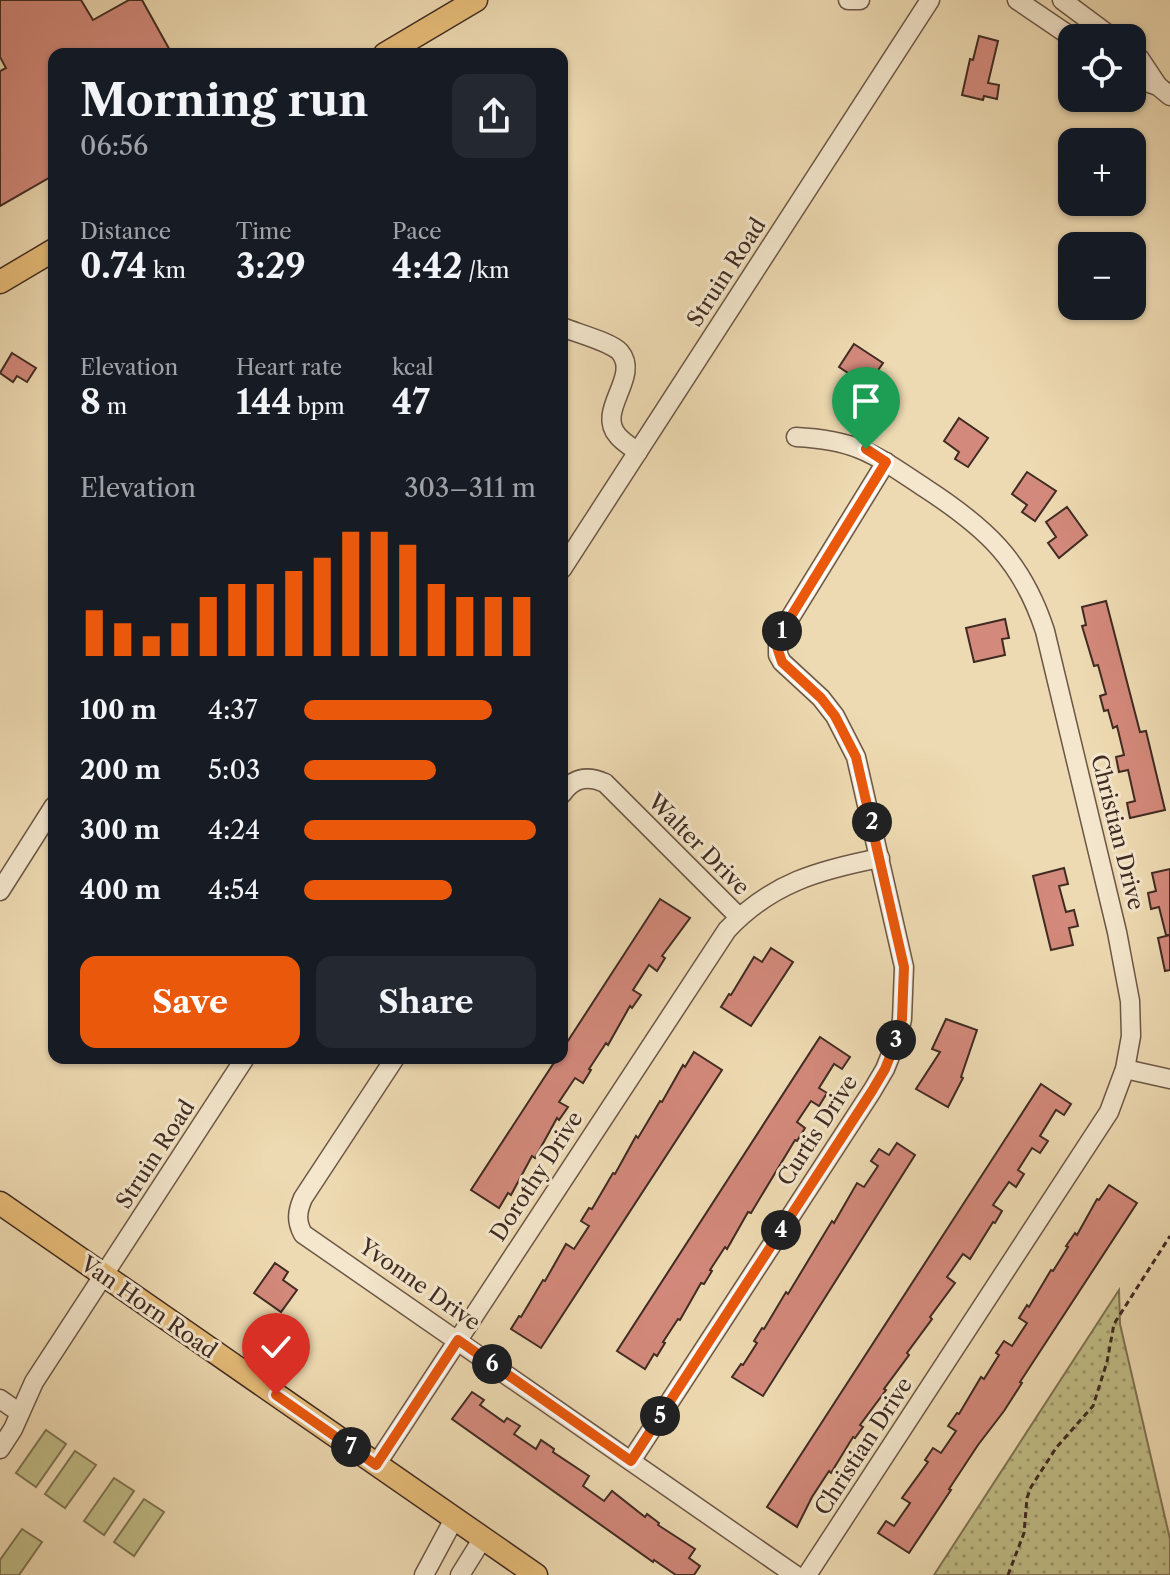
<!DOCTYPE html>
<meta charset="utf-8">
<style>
:root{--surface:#171b24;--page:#242831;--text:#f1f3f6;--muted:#9ea1a6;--accent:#ea580c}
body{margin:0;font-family:"Libre Caslon Text",serif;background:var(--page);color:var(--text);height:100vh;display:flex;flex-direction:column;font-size:30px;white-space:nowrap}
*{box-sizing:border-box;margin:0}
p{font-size:26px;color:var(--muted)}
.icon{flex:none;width:44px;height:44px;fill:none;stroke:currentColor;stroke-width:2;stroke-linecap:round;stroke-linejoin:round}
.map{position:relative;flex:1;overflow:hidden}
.details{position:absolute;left:48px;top:48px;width:520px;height:1016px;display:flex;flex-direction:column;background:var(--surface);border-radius:16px;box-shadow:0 2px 6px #0004}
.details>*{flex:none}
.buttons{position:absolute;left:1058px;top:24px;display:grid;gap:16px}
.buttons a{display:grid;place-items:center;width:88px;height:88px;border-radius:16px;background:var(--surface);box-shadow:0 2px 6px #0004;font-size:40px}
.pin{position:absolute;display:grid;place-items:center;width:68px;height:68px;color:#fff;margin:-82px -34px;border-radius:50% 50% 50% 0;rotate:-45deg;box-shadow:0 0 8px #0007}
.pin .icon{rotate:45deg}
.km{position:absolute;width:40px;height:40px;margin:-20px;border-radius:50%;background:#222;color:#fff;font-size:22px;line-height:40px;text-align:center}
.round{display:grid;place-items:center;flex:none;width:84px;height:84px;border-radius:16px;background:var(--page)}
.overview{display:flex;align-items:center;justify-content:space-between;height:136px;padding:0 32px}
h1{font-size:44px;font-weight:800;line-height:60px}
.figures{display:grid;grid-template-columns:repeat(3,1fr);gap:12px;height:136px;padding:8px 32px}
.figures div{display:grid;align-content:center}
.figures b{font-size:34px;font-weight:800}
.figures small{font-size:22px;font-weight:400}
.figures p{font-size:22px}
.chart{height:224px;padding:16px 32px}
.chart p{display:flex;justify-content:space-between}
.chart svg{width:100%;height:144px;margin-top:8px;stroke:var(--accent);stroke-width:6}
.button{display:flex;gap:16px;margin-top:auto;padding:16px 32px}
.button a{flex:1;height:92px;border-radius:16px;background:var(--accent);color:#fff;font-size:32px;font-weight:800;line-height:92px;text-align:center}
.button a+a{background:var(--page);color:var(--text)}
ul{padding:0 32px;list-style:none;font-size:26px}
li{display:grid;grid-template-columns:128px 96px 1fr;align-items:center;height:60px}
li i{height:20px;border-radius:10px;background:var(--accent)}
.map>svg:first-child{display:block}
.grass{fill:#c0bd87;stroke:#807455;stroke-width:2}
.park{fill:url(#park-dots);stroke:#807455;stroke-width:2}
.building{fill:#d3897b;stroke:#402b23;stroke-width:2}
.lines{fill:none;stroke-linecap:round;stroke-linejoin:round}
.minor-casing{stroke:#6c5747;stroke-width:21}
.major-casing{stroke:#402b23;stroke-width:25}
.path{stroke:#402b23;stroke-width:3;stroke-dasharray:6 4;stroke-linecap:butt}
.minor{stroke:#f4e7cd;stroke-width:18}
.major{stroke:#e7bd79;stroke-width:22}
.route-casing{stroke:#fff;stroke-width:16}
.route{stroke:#ea580c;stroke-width:10}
.labels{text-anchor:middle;stroke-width:6;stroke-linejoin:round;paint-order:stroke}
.street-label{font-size:22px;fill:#402b23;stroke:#f4e7cd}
</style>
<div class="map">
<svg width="1170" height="1575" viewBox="0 0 1170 1575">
<defs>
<pattern id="park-dots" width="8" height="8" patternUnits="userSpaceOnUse" patternTransform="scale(2)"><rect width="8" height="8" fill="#c0bd87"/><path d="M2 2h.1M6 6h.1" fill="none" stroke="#9d9a6e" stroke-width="1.8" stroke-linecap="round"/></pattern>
</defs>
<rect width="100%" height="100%" fill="#eedab2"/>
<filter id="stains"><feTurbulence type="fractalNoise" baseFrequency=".0025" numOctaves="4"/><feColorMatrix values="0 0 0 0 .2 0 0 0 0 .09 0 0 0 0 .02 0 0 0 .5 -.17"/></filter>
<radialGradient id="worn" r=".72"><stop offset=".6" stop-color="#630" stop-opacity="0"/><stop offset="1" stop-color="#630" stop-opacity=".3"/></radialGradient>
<g class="grass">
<polygon points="46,1430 66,1444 36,1487 16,1473"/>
<polygon points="75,1451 96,1465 65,1508 45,1494"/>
<polygon points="114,1478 134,1491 104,1535 84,1521"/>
<polygon points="144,1499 164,1512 134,1556 114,1542"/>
<polygon points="22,1529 42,1542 19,1575 0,1575 0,1560"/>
</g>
<polygon class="park" points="1119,1290 1120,1324 1170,1539 1170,1575 934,1575"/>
<g class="building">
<polygon points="0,0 81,0 93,20 129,0 142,0 172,54 54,54 54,175 0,206 0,71 6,68 0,57"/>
<polygon points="979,36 998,41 988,83 999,85 997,99 984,96 983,100 962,95 970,59 973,60"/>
<polygon points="854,344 883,363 862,393 849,384 854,377 839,367"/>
<polygon points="12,353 36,368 27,382 17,376 13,382 0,373"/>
<polygon points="959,418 988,438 968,467 955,459 959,452 944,441"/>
<polygon points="1027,472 1056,491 1035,521 1022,512 1027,505 1012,494"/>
<polygon points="1067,507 1087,535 1059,558 1048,543 1056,537 1046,522"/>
<polygon points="1106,601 1140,732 1146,731 1165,810 1130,818 1127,803 1135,801 1128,770 1119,772 1116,757 1124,755 1117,726 1113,728 1108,710 1104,711 1100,696 1106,694 1098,665 1094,666 1082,626 1086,625 1082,607"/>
<polygon points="1005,619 1009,638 1002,639 1005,655 974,662 966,628"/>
<polygon points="1064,868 1068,884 1059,886 1066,912 1074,910 1078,926 1069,928 1073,945 1051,950 1033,876"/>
<polygon points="1170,869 1170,935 1166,935 1159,907 1151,909 1148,893 1156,891 1152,873"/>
<polygon points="660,899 690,918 662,956 665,958 657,971 649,965 633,990 641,995 632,1008 630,1006 608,1045 606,1043 589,1069 591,1070 583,1083 575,1078 559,1102 568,1107 559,1120 557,1118 535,1158 532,1156 511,1195 508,1193 499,1208 471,1190 557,1058 562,1058 562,1050"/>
<polygon points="1170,935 1170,970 1165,971 1158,938"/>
<polygon points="771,948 793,962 751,1026 721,1007 729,994 731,995 754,957 762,962"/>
<polygon points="946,1019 977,1030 961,1077 963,1078 948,1107 916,1089 940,1052 932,1049"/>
<polygon points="820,1037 850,1057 842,1069 834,1064 819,1088 827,1093 819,1106 811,1101 797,1122 805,1128 797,1141 795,1140 751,1213 748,1212 727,1249 725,1247 710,1270 712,1271 704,1284 701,1283 680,1320 678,1319 663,1342 665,1343 657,1356 654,1354 645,1369 617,1351"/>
<polygon points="694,1052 722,1070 541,1348 511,1329 519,1316 521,1317 543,1280 545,1281 566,1244 574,1249 589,1226 581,1221 589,1208 592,1209 613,1173 615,1174 636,1136 638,1138 660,1101 662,1102 683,1065 685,1067"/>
<polygon points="1041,1084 1071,1104 1064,1115 1056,1110 1040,1136 1048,1141 1040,1153 1032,1148 1018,1170 1024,1174 1016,1187 1009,1182 993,1205 1002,1211 995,1223 993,1222 970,1259 963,1254 947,1277 955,1283 930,1317 932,1319 907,1353 909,1355 884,1389 886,1390 860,1425 863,1427 855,1438 853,1437 831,1473 829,1471 812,1497 797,1527 767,1507"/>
<polygon points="897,1143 915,1155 763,1396 732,1377 741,1364 743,1365 757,1343 754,1341 762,1328 764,1329 786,1292 788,1294 832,1221 834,1223 857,1183 864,1187 878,1166 871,1161 879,1149 889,1155"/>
<polygon points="1109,1185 1137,1203 1020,1382 1022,1383 1004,1411 978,1445 949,1489 951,1490 909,1553 878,1533 886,1521 894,1526 910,1503 902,1498 928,1462 925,1460 933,1448 941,1453 956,1431 948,1426 957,1413 959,1414 981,1377 984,1379 999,1355 996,1353 1004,1341 1012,1346 1027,1323 1019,1318 1027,1305 1029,1307 1051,1270 1053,1271 1068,1247 1066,1246 1075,1233 1077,1235 1097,1199 1099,1200"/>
<polygon points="275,1263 288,1272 283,1280 297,1290 281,1312 254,1293"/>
<polygon points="472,1392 484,1400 480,1405 504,1422 507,1418 520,1426 514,1434 536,1449 541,1440 554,1449 553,1452 589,1476 583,1486 604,1501 612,1491 645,1517 647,1514 659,1523 658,1525 695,1549 689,1558 700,1566 694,1575 676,1575 654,1560 653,1562 452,1419"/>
</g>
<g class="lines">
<defs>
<g id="minor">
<polyline points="848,0 860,0"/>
<polyline points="1017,0 1073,38"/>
<polyline points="1062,0 1113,38"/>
<polyline points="1132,52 1140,59 1158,86"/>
<polyline points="1132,77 1158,86 1170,96"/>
<path d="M562 327C576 333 611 342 620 352 641 377 595 411 618 436 623 442 631 447 638 452"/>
<path d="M796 437C858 440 875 455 925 488 985 527 1022 560 1045 631L1117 932 1130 1001 1131 1036 1125 1069 1109 1112 807 1575"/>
<polyline points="562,569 930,0"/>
<path d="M562 794C573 778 587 775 605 783L739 917"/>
<polyline points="0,891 54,806"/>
<path d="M395 1058 303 1198C297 1212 296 1221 303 1234L795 1575"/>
<polyline points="1125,1069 1170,1079"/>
<polyline points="0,1399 20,1413"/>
<polyline points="0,1449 13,1429 34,1382 245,1058"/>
<polyline points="631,1461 872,1091 885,1069 899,1034 902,1019 904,967 856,757 835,716 821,698 782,662 778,655 778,639 785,626 886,462"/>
<path d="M376 1465 727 930C771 883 819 870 880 858"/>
<polyline points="424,1575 454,1519"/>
<polyline points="460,1575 483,1538"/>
</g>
<g id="major">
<polyline points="385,54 476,0"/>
<polyline points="0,282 54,250"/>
<polyline points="0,1203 536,1575"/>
</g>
</defs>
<use href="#minor" class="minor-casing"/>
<use href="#major" class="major-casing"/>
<polyline class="path" points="1008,1575 1024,1533 1027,1498 1031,1487 1056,1448 1093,1406 1107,1362 1114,1324 1170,1236"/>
<use href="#minor" class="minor"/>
<use href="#major" class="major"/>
</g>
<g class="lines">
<defs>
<polyline id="route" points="276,1395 376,1465 458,1340 631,1461 872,1091 885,1069 899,1034 902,1019 904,967 856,757 835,716 821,698 782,662 777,647 785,626 886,462 866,449"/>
</defs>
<use href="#route" class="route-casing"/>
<use href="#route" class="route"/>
</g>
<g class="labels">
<g class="street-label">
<text transform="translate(726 272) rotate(-57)" y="8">Struin Road</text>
<text transform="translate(1118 832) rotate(76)" y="8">Christian Drive</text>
<text transform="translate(699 844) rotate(45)" y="8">Walter Drive</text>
<text transform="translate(817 1130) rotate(-57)" y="8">Curtis Drive</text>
<text transform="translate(155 1154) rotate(-57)" y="8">Struin Road</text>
<text transform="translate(536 1176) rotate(-57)" y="8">Dorothy Drive</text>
<text transform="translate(420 1284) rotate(35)" y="8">Yvonne Drive</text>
<text transform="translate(149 1307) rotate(35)" y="8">Van Horn Road</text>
<text transform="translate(863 1446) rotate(-57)" y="8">Christian Drive</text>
</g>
</g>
<rect width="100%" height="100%" filter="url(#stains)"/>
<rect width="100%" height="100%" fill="url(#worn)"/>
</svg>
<div class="buttons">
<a><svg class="icon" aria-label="locate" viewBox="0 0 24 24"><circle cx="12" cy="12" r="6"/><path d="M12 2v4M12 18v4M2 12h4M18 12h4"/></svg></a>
<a>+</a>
<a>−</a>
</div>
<div class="pin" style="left:866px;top:449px;background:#1e9e55"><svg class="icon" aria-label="arrive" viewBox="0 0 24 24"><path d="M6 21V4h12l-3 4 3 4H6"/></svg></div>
<div class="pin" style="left:276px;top:1395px;background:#d93025"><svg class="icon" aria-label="check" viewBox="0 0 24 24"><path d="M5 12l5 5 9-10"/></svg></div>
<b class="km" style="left:782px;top:631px">1</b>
<b class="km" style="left:872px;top:822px">2</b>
<b class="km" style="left:896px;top:1040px">3</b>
<b class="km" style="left:781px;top:1230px">4</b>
<b class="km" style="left:660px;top:1416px">5</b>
<b class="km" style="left:492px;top:1364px">6</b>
<b class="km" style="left:351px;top:1447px">7</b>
<section class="details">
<div class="overview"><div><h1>Morning run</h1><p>06:56</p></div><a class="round"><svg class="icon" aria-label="share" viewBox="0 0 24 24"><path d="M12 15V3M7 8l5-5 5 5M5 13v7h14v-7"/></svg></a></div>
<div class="figures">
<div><p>Distance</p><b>0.74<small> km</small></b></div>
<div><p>Time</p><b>3:29</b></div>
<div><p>Pace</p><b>4:42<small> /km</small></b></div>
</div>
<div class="figures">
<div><p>Elevation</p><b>8<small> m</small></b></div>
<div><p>Heart rate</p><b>144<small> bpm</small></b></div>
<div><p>kcal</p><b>47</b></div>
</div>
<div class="chart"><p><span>Elevation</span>303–311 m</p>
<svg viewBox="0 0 160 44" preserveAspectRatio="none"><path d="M5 44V30M15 44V34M25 44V38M35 44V34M45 44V26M55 44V22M65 44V22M75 44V18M85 44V14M95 44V6M105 44V6M115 44V10M125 44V22M135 44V26M145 44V26M155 44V26"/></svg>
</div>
<ul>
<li><b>100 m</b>4:37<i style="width:81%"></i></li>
<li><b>200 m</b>5:03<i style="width:57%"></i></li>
<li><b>300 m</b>4:24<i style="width:100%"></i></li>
<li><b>400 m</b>4:54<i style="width:64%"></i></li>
</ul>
<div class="button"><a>Save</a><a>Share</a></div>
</section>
</div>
